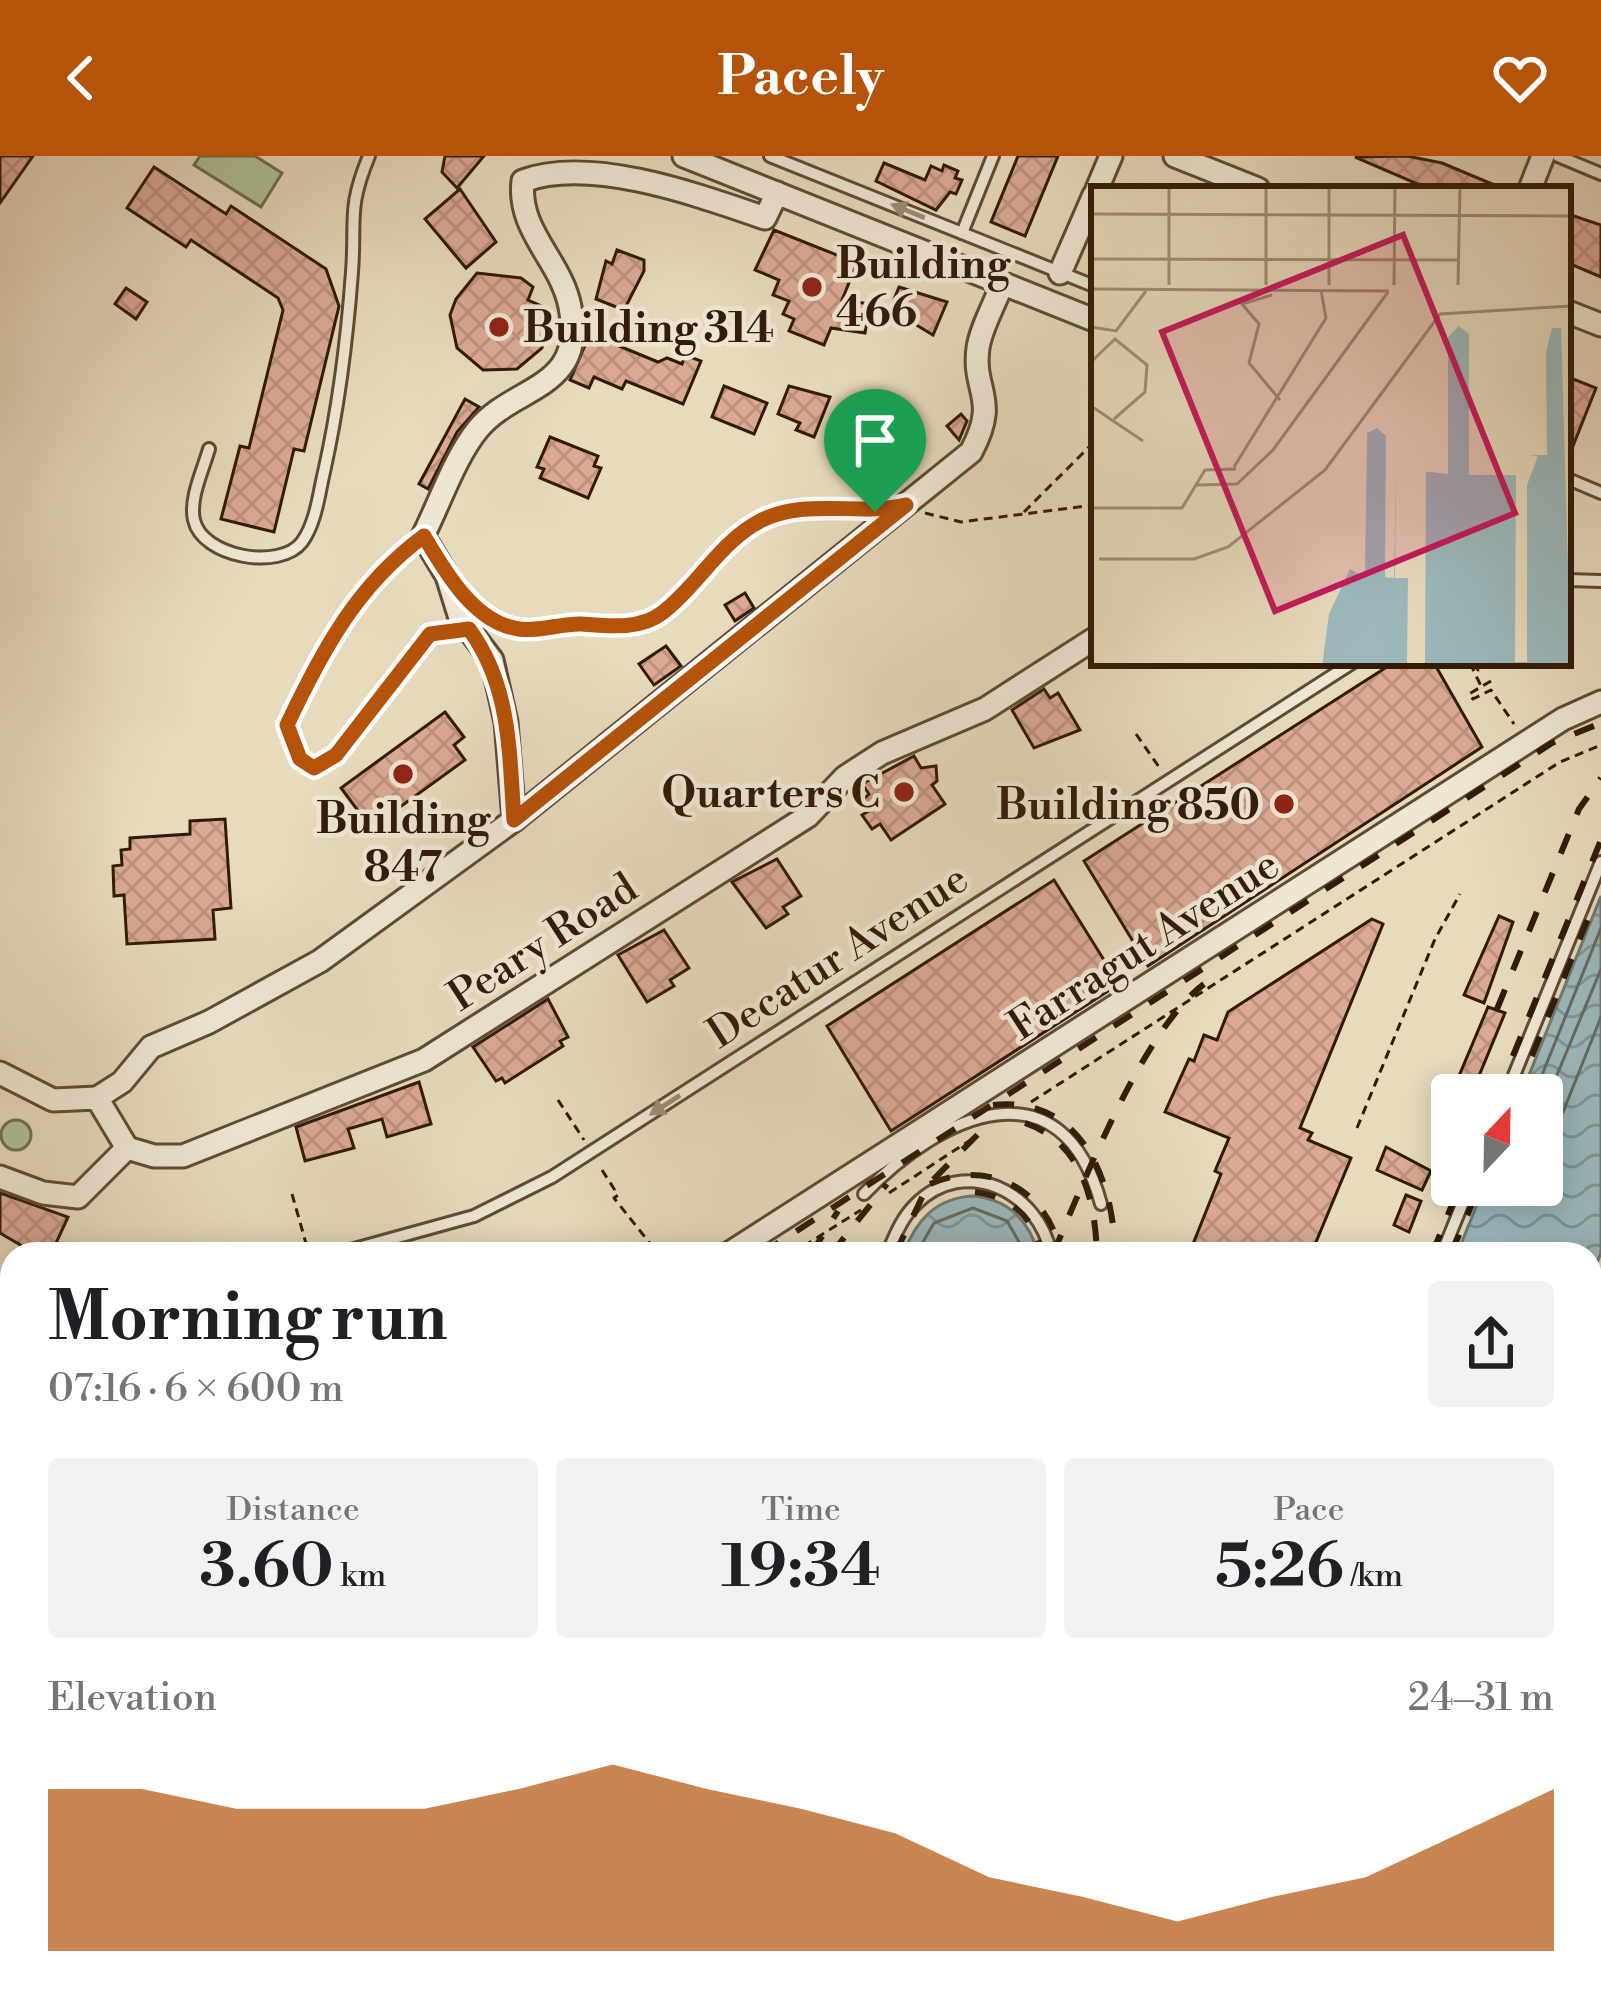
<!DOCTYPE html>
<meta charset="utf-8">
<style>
:root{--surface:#fff;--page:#f2f2f2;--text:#202124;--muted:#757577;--accent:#b45309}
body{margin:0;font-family:"Libre Bodoni",serif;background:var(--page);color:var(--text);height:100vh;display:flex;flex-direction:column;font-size:45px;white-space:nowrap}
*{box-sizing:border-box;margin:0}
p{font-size:39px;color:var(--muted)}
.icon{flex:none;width:66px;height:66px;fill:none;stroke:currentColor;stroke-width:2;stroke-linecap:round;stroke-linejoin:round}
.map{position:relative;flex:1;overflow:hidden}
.panel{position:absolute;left:0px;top:1086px;width:1602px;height:771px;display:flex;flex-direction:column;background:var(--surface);border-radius:36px 36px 0 0;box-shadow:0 6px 30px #0003}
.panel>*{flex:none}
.needle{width:78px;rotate:22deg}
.controls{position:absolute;left:1431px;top:918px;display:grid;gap:24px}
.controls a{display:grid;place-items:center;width:132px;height:132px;border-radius:12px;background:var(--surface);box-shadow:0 6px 30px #0003;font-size:60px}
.pin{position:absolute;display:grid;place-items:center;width:102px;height:102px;color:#fff;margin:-123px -51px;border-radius:50% 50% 50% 0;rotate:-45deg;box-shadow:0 0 12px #0007}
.pin .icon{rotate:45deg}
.round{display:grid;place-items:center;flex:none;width:126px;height:126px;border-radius:12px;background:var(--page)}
.head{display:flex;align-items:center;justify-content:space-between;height:204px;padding:0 48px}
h1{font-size:66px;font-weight:800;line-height:90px}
.stats{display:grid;grid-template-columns:repeat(3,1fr);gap:18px;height:204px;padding:12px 48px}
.stats div{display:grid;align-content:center;border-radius:12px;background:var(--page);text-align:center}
.stats b{font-size:60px;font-weight:800}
.stats small{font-size:33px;font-weight:400}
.stats p{font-size:33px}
.chart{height:336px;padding:24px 48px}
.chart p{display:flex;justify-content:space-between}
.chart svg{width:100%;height:216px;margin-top:12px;fill:var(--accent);opacity:.7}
header{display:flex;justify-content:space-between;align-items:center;height:156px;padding:0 48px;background:var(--accent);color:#fff;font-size:54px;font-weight:800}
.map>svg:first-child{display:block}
.green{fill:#afc195;stroke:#706e4e;stroke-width:3}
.water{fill:url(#water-waves);stroke:#717974;stroke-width:3}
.pier{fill:#e7dabd}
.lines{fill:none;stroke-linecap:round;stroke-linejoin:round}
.shore{stroke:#666a62;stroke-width:3}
.building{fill:url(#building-cross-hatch);stroke:#311b08;stroke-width:3}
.lane-casing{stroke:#5e4b35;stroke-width:16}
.street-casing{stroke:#5e4b35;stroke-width:27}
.path{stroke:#311b08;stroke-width:3;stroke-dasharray:9 6;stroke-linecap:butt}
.lane{stroke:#efe7d4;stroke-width:10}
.street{stroke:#efe7d4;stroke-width:21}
.rail{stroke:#311b08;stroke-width:6;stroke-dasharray:21 21;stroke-linecap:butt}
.oneway{fill:#9a8b78}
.route-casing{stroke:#fff;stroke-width:24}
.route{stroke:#b45309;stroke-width:15}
.poi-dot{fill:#8f2418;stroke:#efe7d4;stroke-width:4.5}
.labels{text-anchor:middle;stroke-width:9;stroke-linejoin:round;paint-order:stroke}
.poi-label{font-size:42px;font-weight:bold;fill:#311b08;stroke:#efe7d4;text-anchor:start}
.street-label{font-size:42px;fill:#311b08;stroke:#efe7d4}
.inset-road{fill:none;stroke:#9e8e75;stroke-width:3}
.view{fill:#c2185b;fill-opacity:0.15;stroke:#c2185b;stroke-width:6}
.inset-edge{fill:none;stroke:#311b08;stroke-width:6}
</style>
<header><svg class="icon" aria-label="back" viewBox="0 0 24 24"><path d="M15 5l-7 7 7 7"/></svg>Pacely<svg class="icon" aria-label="heart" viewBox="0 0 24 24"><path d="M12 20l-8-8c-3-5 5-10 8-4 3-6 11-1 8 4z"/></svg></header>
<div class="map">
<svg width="1601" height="1856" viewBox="0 0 1601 1856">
<defs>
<pattern id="water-waves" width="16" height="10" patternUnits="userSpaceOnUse" patternTransform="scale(3)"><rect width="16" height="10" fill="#9cb8bc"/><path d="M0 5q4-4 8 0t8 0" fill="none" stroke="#809597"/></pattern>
<pattern id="building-cross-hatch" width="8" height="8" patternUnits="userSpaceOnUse" patternTransform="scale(3)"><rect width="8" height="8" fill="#dba994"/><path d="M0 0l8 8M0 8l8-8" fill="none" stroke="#bc917e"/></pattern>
</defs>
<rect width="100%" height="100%" fill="#e7dabd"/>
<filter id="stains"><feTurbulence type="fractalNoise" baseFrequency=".00167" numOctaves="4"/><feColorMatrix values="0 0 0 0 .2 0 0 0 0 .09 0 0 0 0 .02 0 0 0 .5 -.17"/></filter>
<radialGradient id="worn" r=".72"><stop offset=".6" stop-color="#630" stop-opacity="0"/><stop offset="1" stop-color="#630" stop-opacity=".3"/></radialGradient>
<g class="green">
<polygon points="200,0 255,0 282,17 261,51 194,9"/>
<circle cx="16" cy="979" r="15"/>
</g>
<g class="water">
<polygon points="1601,740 1601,1097 1590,1124 1590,1098 1457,1098 1485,1029 1542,1029 1542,939 1521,939"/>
<path d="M973 1040C1008 1043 1030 1065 1038 1098H903C916 1065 935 1042 973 1040Z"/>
<polygon points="1590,1598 1601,1603 1601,1856 801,1856 805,1845 1590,1845"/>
<polygon points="437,1845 533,1845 531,1850 545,1856 427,1856"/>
<polygon points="602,1845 740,1845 736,1856 597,1856"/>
</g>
<g class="pier">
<polygon points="429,1845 483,1845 469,1856 421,1856"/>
<polygon points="805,1845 1005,1845 1000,1856 801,1856"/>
</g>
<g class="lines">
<g class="shore">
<polyline points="1534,939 1601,772"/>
<polyline points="1542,955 1601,813"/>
<polyline points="1542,978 1563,956 1601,861"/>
<polyline points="916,1098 934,1067 973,1052 1007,1065 1026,1098"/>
</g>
</g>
<g class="building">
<polygon points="0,0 33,0 0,47"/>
<polygon points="445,0 484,0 457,32 442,16"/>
<polygon points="1018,0 1058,0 1025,80 991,66"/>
<polygon points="1407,0 1442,7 1504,33 1429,33 1355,1"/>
<polygon points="884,7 925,24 931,10 942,15 944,9 958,15 955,22 962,24 956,38 950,36 936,54 876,25"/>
<polygon points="154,11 226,58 231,50 326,113 339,150 304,295 294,293 274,376 221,363 240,290 249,292 283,154 278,142 191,84 186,91 127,52"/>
<polygon points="460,33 496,86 466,112 425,63"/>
<polygon points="1568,58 1601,69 1601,121 1568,107"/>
<polygon points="774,74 857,107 842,144 870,148 865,177 831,172 824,189 789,175 794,163 783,158 789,145 773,139 779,124 755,114"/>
<polygon points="617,94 644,104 644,115 624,154 596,143 606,105 612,108"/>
<polygon points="477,117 521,122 533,131 528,144 546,152 542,192 517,213 483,214 457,192 450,159 456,143"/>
<polygon points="899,131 947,146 933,179 890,153"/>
<polygon points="126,132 147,146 136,163 115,148"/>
<polygon points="590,178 658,206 667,202 682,208 685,199 701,205 683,248 626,225 622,233 594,221 589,232 570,224"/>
<polygon points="1568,221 1596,232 1569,300 1568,299"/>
<polygon points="724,230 767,247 754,278 712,261"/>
<polygon points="789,230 830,241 814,281 796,274 800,267 778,258"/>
<polygon points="465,243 479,251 457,276 428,333 419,328"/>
<polygon points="961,258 967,265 959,284 947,270"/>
<polygon points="550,281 598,300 594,310 601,312 588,342 540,322 544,313 537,311"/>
<polygon points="745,437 754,452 735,465 725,449"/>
<polygon points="666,490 681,510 654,529 639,508"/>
<polygon points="1393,507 1434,507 1482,591 1148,810 1084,705"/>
<polygon points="1044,533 1050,542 1058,537 1080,574 1034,592 1012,554"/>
<polygon points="445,556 464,581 454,589 465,604 371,672 341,632"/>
<polygon points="914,600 921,612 936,610 937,625 932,629 945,648 891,684 880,668 872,673 862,659 869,655 862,645 869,638 862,628"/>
<polygon points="225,663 231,752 213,754 215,783 127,788 124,739 114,740 113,710 122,709 121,694 130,693 130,682 190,678 190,665"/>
<polygon points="777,703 801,740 783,751 788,758 766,772 732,726"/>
<polygon points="1054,724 1119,828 891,975 827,870"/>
<polygon points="1499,760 1513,766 1484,847 1464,839"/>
<polygon points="1372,763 1383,768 1300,972 1312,977 1308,984 1351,1002 1311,1098 1189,1098 1221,1018 1215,1015 1229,982 1165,956 1189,903 1194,905 1204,879 1217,884 1228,856"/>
<polygon points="664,774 689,812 670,824 674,830 647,846 618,799"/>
<polygon points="548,843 568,881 560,885 563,890 505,927 502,922 496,925 473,891"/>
<polygon points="1488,851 1505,857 1476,927 1459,920"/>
<polygon points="419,926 431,968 387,981 382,963 348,973 354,992 305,1005 296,971"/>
<polygon points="1386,991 1431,1015 1422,1034 1377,1014"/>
<polygon points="0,1037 68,1061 51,1098 36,1098 0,1077"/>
<polygon points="1406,1039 1421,1045 1409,1076 1394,1069"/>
</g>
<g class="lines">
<defs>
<g id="lane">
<polyline points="770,0 1094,130"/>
<polyline points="1558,0 1601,18"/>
<polyline points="962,77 993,0"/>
<path d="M209 293C203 314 189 343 194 364 202 401 280 415 302 386 316 367 319 337 324 316 339 249 347 184 352 116 356 63 347 53 369 0"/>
<polyline points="1568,323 1601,337"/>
<path d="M423 380C356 428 321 495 287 569L300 603 315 612 336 599 430 478 467 473"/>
<polyline points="1568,424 1601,425"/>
<polyline points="1506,939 1601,706"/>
<path d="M864 1038C940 958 1062 903 1101 1048"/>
<polyline points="336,1098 474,1060 552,1021 1352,507"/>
<path d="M887 1098C895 1080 901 1063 915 1049 965 998 1039 1036 1051 1098"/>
<polyline points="1442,1098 1470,1029"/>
<polyline points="1590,1159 1601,1132"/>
<polyline points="0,1169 12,1171"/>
<polyline points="1590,1289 1601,1262"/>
<polyline points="0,1460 12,1455"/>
<polyline points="1590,1559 1601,1563"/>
<polyline points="0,1768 12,1738"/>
<polyline points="580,1849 582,1845"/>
<polyline points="293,1856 312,1845"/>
<polyline points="750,1856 754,1845"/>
<polyline points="900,1856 904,1845"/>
<polyline points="984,1856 988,1845"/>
</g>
<g id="street">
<polyline points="684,0 1094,164"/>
<polyline points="1175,0 1258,33"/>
<polyline points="1097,33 1111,0"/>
<polyline points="1530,33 1543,0"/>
<polyline points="1060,117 1094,39"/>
<polyline points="1568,156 1601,169"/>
<path d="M514 664 506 566 492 504 460 462 447 420 423 380C440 346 455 301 478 273 514 229 587 234 570 151 561 104 517 75 523 25 590 0 695 38 765 62L777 37"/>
<polyline points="0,917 53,944 97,942 127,992"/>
<path d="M97 942 122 926 151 891 209 866 320 805 514 664 971 296C1000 242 972 236 978 192 981 171 995 148 1002 128"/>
<polyline points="0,1021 43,1037 78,1041 127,992 154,1000 183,1000 424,904 808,660 845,621 882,597 985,553 1094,483"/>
<polyline points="728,1098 1563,563 1601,546"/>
<polyline points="0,1351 12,1348"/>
</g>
</defs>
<use href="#lane" class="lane-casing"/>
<use href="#street" class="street-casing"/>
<g class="path">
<polyline points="1024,356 1094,286"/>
<polyline points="925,357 961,366 1094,349"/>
<polyline points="478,451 517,473 649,465 765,362 821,351 865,355"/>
<polyline points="1470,507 1481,530"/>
<polyline points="1473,507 1478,514 1480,507"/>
<polyline points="1240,512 1245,509"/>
<polyline points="1491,525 1469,538 1473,543 1491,534 1514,568"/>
<polyline points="1136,578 1159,611"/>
<polyline points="558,944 584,984"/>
<polyline points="1031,946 1560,606 1601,589"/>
<polyline points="1357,972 1435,783 1460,738"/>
<polyline points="602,1014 618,1039 614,1042 656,1095"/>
<polyline points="889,1037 972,983"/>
<polyline points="292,1038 309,1098"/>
<polyline points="791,1098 861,1054"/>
<polyline points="0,1543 12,1548"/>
</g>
<use href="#lane" class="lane"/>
<use href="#street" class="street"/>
<g class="rail">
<polyline points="1497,853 1579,653 1601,622"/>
<polyline points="1497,939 1601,684"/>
<polyline points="1516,939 1594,748"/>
<path d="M993 949C1081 939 1114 1024 1115 1098"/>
<path d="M1025 967C1082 987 1095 1043 1097 1098"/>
<path d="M930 1028C986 1003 1046 1032 1059 1092"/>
<path d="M975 1036C1010 1040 1036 1062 1041 1098"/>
<polyline points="761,1098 1552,587 1601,567"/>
<polyline points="811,1098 838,1055"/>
<polyline points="831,1098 887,1028"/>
<polyline points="895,1098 928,1029 992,964"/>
<path d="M1053 1098C1084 1025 1143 874 1204 828"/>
<polyline points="1432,1098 1460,1029"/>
<polyline points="1451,1098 1480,1029"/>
<polyline points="1590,1134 1601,1107"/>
<polyline points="1590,1182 1601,1155"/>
<polyline points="1590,1265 1601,1239"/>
<polyline points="0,1440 12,1435"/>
<polyline points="0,1466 12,1461"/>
<polyline points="589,1853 592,1845"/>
<polyline points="279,1856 298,1845"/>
<polyline points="315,1856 335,1845"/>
<polyline points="741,1856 745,1845"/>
<polyline points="761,1856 765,1845"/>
<polyline points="890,1856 895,1845"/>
<polyline points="910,1856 915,1845"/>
<polyline points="974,1856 979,1845"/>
<polyline points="994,1856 998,1845"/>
</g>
</g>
<defs><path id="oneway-solid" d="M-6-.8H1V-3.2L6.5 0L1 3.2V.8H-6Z" transform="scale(3)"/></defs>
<g class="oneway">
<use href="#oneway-solid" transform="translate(908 55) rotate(-158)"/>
<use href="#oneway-solid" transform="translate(665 949) rotate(147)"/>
</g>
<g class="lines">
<defs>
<path id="route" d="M906 349 514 664C509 596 511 530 469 473L430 478 336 599 314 612 300 603 287 569C322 495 357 429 424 380 444 414 474 467 519 473 539 476 562 467 582 468 608 470 640 474 662 457 698 430 720 385 762 364 807 342 859 360 906 349Z"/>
</defs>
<use href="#route" class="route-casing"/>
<use href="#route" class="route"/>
</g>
<g class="poi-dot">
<circle cx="812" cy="131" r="12"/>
<circle cx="499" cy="171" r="12"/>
<circle cx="403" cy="618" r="12"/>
<circle cx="904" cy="636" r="12"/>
<circle cx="1284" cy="648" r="12"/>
</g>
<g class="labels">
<g class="poi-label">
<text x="836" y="122">Building<tspan x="836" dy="48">466</tspan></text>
<text x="523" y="186">Building 314</text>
<text x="880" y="651" text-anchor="end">Quarters C</text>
<text x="1260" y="663" text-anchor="end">Building 850</text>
<text x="403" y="677" text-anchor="middle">Building<tspan x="403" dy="48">847</tspan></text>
</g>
<g class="street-label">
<text transform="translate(542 785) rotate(-33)" y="15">Peary Road</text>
<text transform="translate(1143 788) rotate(-33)" y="15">Farragut Avenue</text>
<text transform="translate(837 799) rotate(-33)" y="15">Decatur Avenue</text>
</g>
</g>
<g transform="translate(1091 30)">
<rect width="480" height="480" fill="#e7dabd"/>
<path d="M368 140 378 148V289H427L435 269H456L455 166 461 142H470L480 480H231L238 428 259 383 274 391 276 247 286 242 295 250 294 391 303 392 305 282 357 288V151Z" fill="#9cb8bc"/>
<path d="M435 269 447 270 436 299V476H424L425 289ZM305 282H335L334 480H316L317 392H304Z" fill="#e7dabd"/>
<path class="inset-road" d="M78 0V99M175 0V99M0 28 480 30M0 73 367 74M238 99V0M303 99 304 0M367 99 369 0M0 103 298 105M181 109 151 118 168 138 158 177 189 214M0 141 25 145 55 105M0 176 24 153 56 179 54 206 23 233M0 220 52 255M143 281 235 132 230 104M105 299 146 298 182 264 297 106M0 322H91L114 284 145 283M8 373H103L137 361 234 284 349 128 480 120"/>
<path class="view" d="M312 49 424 327 184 425 71 146Z"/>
<rect width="480" height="480" class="inset-edge"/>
</g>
<rect width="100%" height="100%" filter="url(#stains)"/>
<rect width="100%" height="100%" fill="url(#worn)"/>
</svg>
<div class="controls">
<a><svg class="needle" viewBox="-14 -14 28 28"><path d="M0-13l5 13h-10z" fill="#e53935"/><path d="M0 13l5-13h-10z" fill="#757577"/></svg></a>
</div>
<div class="pin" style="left:875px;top:356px;background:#1e9e55"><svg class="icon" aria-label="arrive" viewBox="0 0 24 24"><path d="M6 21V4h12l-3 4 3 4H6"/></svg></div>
<section class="panel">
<div class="head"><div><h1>Morning run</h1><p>07:16 · 6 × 600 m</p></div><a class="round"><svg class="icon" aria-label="share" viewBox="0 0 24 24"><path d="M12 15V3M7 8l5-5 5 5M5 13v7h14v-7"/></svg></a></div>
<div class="stats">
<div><p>Distance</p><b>3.60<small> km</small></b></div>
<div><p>Time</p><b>19:34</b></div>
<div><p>Pace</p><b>5:26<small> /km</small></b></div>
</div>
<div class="chart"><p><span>Elevation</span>24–31 m</p>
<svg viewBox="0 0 160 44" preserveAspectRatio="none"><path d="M0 44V11L10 11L20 15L30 15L40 15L50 11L60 6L70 11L80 15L90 20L100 29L110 33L120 38L130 33L140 29L150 20L160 11V44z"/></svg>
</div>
</section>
</div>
